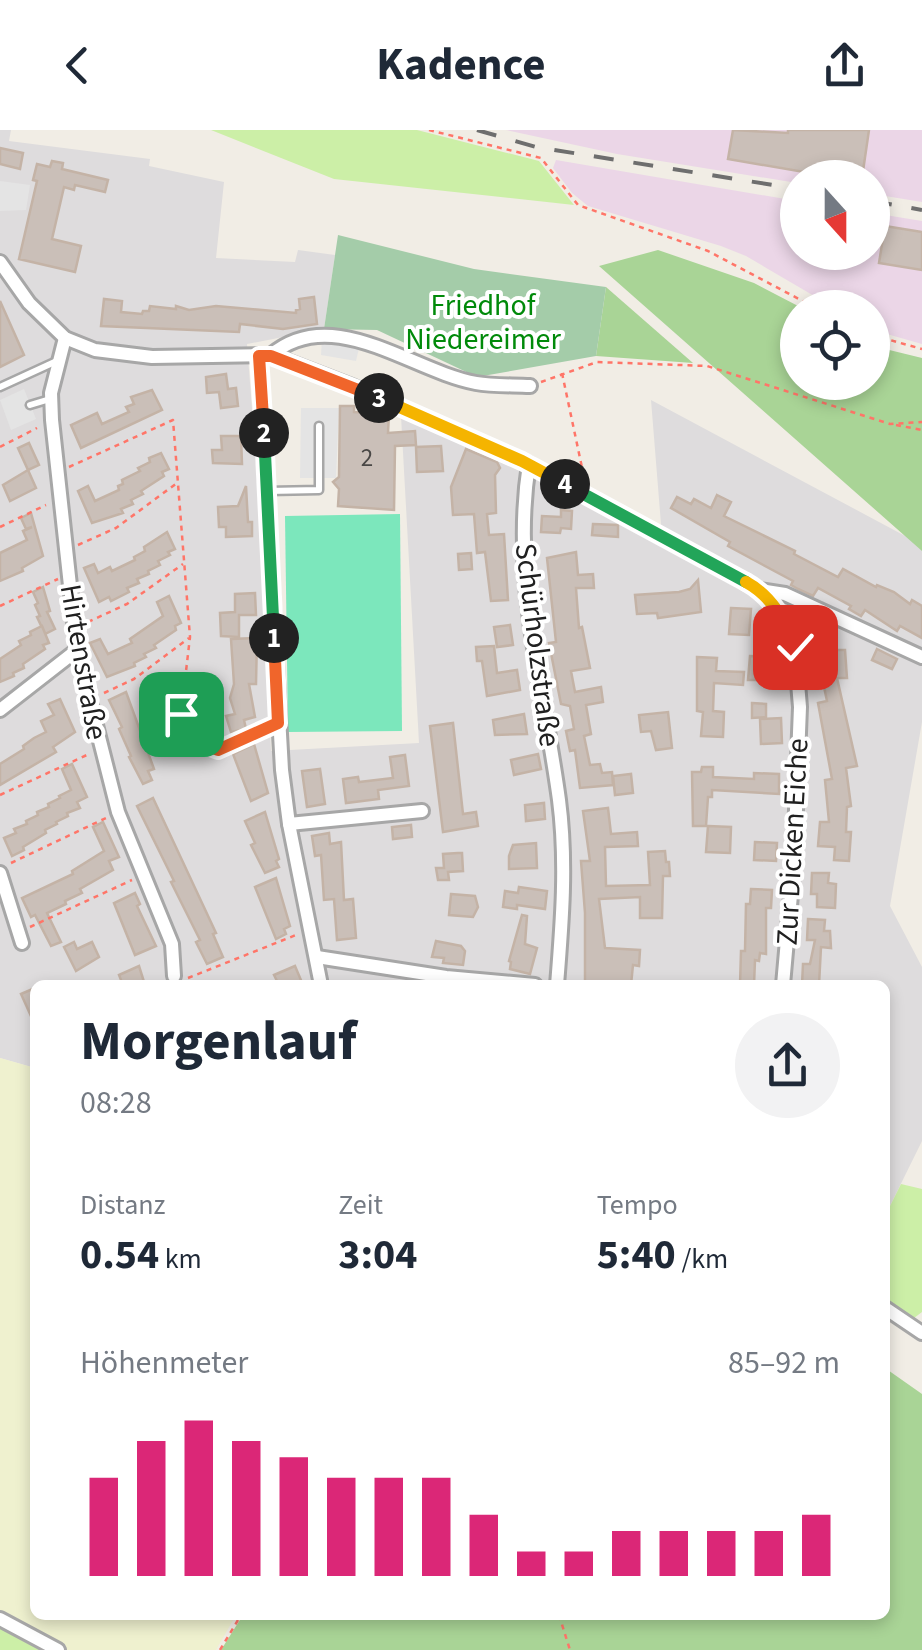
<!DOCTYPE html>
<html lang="de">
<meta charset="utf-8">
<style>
:root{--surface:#fff;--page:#f2f2f3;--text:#1f2937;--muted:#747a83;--accent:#db2777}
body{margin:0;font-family:"Source Sans 3",sans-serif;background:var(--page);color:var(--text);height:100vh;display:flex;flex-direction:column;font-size:38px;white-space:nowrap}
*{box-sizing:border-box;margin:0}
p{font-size:32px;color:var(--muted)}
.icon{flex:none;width:55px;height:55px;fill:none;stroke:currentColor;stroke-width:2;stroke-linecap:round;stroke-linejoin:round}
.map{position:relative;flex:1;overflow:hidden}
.panel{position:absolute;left:30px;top:850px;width:860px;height:640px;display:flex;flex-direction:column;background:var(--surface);border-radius:15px;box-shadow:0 5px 15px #0003}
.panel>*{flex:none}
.needle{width:65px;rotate:159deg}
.buttons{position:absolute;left:780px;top:30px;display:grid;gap:20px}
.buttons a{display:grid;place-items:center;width:110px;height:110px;border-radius:50%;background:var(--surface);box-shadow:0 5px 15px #0003;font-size:50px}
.pin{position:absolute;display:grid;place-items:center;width:85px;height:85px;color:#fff;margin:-42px;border-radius:20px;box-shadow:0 5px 15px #0006}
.km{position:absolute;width:50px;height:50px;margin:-25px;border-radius:50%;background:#222;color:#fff;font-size:28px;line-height:50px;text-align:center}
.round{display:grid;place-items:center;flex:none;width:105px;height:105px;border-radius:52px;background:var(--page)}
.overview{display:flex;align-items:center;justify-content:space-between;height:170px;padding:0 50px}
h1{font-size:55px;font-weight:700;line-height:75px}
.metrics{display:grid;grid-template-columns:repeat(3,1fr);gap:15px;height:170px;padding:10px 50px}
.metrics div{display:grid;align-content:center}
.metrics b{font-size:42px;font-weight:700}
.metrics small{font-size:28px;font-weight:400}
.metrics p{font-size:28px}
.chart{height:280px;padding:20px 50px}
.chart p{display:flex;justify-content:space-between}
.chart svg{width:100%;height:180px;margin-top:10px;stroke:var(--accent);stroke-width:6}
header{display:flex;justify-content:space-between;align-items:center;height:130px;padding:0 50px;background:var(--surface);font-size:45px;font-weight:700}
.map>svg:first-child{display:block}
.residential{fill:#dedcdd}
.industrial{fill:#ebd6e7}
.farmland{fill:#eff1cf}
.grass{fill:#ccefa7}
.forest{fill:#a9d496}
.cemetery{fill:#a4cca9}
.pitch{fill:#7ce7bc}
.parking{fill:#e4e4e4}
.building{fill:#cabfb8;stroke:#c4b3a6;stroke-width:2.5}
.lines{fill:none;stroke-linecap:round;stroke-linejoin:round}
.service-casing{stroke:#a7a7a7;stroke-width:11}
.minor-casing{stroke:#a7a7a7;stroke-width:18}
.path{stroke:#ff7568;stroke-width:2.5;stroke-dasharray:5 5;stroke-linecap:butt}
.service{stroke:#fff;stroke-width:6}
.minor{stroke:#fff;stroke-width:12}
.rail{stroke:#6e6e6e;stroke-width:4;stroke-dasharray:20 20;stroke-linecap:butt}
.split-1-casing{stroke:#fff;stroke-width:20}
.split-2-casing{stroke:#fff;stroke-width:20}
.split-3-casing{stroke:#fff;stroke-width:20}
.split-4-casing{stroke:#fff;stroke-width:20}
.split-5-casing{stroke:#fff;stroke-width:20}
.split-6-casing{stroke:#fff;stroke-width:20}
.split-1{stroke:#f0652b;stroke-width:12}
.split-2{stroke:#22a559;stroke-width:12}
.split-3{stroke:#f0652b;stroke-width:12}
.split-4{stroke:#f5b400;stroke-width:12}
.split-5{stroke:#22a559;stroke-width:12}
.split-6{stroke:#f5b400;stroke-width:12}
.labels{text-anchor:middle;stroke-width:8;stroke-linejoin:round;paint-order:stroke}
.number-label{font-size:25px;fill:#4a4846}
.park-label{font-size:30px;fill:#018a0a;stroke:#fff}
.street-label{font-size:30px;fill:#202020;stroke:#fff}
</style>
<header><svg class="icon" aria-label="back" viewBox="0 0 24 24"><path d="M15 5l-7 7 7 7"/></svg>Kadence<svg class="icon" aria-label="share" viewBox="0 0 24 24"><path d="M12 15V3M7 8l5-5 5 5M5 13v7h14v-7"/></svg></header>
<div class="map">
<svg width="922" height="1520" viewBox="0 0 922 1520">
<rect width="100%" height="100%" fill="#f1ede5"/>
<polygon class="residential" points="0,0 11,0 9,11 150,29 149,36 224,52 216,128 295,132 298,120 335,125 324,199 247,214 257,343 271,621 419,613 401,286 539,350 653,410 661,394 651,270 922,415 922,592 890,776 922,837 922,1011 885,1086 885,855 35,855 35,938 0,928"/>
<g class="industrial">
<polygon points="506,0 922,0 922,72 873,64 872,48 798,48 797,53 617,24"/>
<polygon points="556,30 797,71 798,122 872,122 873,83 922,91 922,214 873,200 872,178 833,177 746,126 721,116 588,76 572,63 553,38"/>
</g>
<polygon class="farmland" points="0,928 35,938 35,1485 236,1485 216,1520 63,1520 0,1486"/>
<g class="grass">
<polygon points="211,0 417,0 539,31 574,75 334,49"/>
<polygon points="901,1054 922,1059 922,1182 914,1188 885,1170 885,1086"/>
<polygon points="0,1493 49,1520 0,1520"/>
</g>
<g class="forest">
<polygon points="658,120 754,153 800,177 798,178 798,252 872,252 873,216 922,228 922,421 599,136"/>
<polygon points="606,157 693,233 596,226"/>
<polygon points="885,1238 922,1264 922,1520 221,1520 243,1485 885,1485"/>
</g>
<polygon class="cemetery" points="338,105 474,139 606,157 596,226 477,247 377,200 324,199"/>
<polygon class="pitch" points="400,384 402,601 288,602 285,386"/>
<g class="parking">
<polygon points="0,51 30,55 26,80 0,81"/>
<polygon points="322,208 360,214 356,231 321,225"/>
<polygon points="24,259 36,289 11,300 0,270"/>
<polygon points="301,278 339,278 336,348 300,348"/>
</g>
<g class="building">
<polygon points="733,0 788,3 788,0 869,0 862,48 839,48 728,29"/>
<polygon points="0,18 23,23 20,39 0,34"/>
<polygon points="52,31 63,33 62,39 108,50 105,62 75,55 74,60 64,57 52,109 81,116 75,142 19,129 37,51 33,50 37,34 50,37"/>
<polygon points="885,96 922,102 922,140 879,133"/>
<polygon points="314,167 317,194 283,199 240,194 239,202 101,196 104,169 122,171 121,182 142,184 143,181 149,181 150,176 176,179 176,176 189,180 216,176 296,183 296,180 300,179 299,169"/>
<polygon points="0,171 24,225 0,237"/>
<polygon points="226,244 228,259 236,258 238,276 221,278 219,262 207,263 206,247"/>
<polygon points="152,260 162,280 81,318 71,295 97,283 102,294 129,282 126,277 134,274 131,267"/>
<polygon points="340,276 354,276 354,282 389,284 388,303 415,301 416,315 395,316 394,380 338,376 339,359 333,352 339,347"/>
<polygon points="221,306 241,306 242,334 213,333 212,320 222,320"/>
<polygon points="29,313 39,335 28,340 18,318"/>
<polygon points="441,316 443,341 417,342 416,317"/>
<polygon points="466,319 497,332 500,338 495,345 496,383 487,384 489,405 504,404 508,470 491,471 485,422 477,423 474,384 453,385 451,357"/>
<polygon points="161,323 169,339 162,342 164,346 141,361 143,364 131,370 133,374 121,379 123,383 92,393 78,361 88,356 95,371 119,360 118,356 123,354 122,350 140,341 138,338 150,332 149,328"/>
<polygon points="28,340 36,358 10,371 3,355"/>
<polygon points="246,356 248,392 252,392 252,406 226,407 226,397 219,397 218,377 238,376"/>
<polygon points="717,365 731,372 724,386 795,421 794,424 838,447 843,439 876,457 877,455 894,462 910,474 912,470 922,476 922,508 900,496 897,501 865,480 861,486 849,479 851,476 818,458 813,466 798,459 791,455 793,451 728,416 730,412 671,378 677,367 691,374 694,369 711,378"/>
<polygon points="561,380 572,381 571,399 561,398 560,403 541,402 542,386 561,387"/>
<polygon points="31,383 43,426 22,438 23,441 0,451 0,423 27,410 23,401 32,397 26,399 21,388"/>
<polygon points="593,394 618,395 618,407 592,405"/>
<polygon points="167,402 175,419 168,422 170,425 158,431 160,435 148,441 149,444 137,449 139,453 127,458 129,462 111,471 109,467 99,472 84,438 94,434 98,443 110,437 112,441 135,430 134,427 145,421 144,417"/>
<polygon points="576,422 578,445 593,444 594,458 576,458 579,498 582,497 590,538 571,541 575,562 601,557 603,572 586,575 591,604 584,606 590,635 600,634 602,643 612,642 613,655 580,658 575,620 570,621 566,601 574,599 570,576 561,574 549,513 556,512 547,428"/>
<polygon points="471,423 472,439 459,440 458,424"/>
<polygon points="698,450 701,482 658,488 657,483 637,484 635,465 679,462 690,459"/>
<polygon points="43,457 50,481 47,482 55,499 45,504 37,487 40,486 35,475 38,473 33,462"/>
<polygon points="255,463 256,485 239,485 239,507 221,506 220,483 235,482 235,464"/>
<polygon points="169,466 181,493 175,496 176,500 154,515 156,518 144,524 146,527 134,533 135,536 107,547 90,513 100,509 108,524 132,513 130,509 163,486 157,472"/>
<polygon points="731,478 751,479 749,505 729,504"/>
<polygon points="510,495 513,515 497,517 494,497"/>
<polygon points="42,496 49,513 43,515 45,519 23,534 24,538 13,543 14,546 0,552 0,529 21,515 19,511 31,505 30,502"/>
<polygon points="257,508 256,554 249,554 255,587 244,590 246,599 231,602 226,586 235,584 230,568 234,554 231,509"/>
<polygon points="494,516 497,543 517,540 520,560 487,566 482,531 477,531 476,517"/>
<polygon points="877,519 897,529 892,539 872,530"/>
<polygon points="822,520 845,520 847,548 837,548 857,636 846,638 851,676 847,677 846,702 851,702 849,731 834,730 835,717 818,716 820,692 829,692 825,650 832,649 818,573 827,571 820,538 823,538"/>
<polygon points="750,526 770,527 770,550 748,550"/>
<polygon points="697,527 717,528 716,541 744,542 743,555 714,553 713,581 724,582 723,607 701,606 703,582 697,581"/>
<polygon points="126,562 154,639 148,641 152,650 143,654 129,627 131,626 119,599 122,597 109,570"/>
<polygon points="60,569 75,602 53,617 56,622 0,655 0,634 24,619 23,616 34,608 46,602 41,591 54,585 48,574"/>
<polygon points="752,573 766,574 766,587 752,588"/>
<polygon points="668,582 672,618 656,620 651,601 641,602 639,585"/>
<polygon points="524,584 527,604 495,605 493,590"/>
<polygon points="781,588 782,613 761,614 760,589"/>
<polygon points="453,593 463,684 476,682 478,696 443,702 430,596"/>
<polygon points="254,614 268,663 251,671 233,624"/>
<polygon points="538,624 541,639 514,645 511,630"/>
<polygon points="405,625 409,656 378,660 379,669 346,673 343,649 358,647 359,652 393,648 390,627"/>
<polygon points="72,634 87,667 77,672 80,678 67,683 68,686 56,692 57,694 45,700 46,703 23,717 24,720 12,726 4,708 16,703 14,699 27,694 26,691 38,685 37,682 49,677 48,674 60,668 59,666 71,660 62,639"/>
<polygon points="702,637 713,637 713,647 754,649 754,643 779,644 779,664 712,660 712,667 708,667 706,696 693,696 692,642 701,642"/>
<polygon points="320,639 325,674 307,677 302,641"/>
<polygon points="631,644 633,663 615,665 613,646"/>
<polygon points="153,668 216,803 213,804 223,827 207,834 196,812 200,810 171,752 174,751 137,676"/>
<polygon points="544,673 545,689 526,691 525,675"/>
<polygon points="608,678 611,704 637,702 638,716 605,717 606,756 650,755 648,722 665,721 666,732 669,732 670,746 663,746 662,788 640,788 640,767 599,769 605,818 640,820 639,836 633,835 631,855 585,855 585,783 581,731 590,731 583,681"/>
<polygon points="265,682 279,729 276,731 279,737 265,743 251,715 255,713 245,691"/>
<polygon points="103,692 119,727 109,731 113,740 80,759 82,763 65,771 66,774 47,783 61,812 51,816 35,785 31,787 22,768 73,744 72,741 104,721 93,697"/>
<polygon points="411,695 412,707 393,709 392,697"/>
<polygon points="708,696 731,697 730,723 706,722"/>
<polygon points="329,703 330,714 341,712 344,770 353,769 356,808 337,810 334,769 324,770 321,725 315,726 312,706"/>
<polygon points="755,712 777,713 776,731 754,730"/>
<polygon points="536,713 537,738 509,739 509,726 513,715"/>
<polygon points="458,723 462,723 463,741 448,742 449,750 438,750 436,738 444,738 443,724"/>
<polygon points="812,743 829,743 828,753 836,754 835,778 817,777 817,764 811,764"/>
<polygon points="276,748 290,796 284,799 286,804 276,809 255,757"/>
<polygon points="519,757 547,761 545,779 517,775 517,779 503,777 505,761 518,763"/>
<polygon points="751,759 772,760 771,778 766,778 766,824 760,823 759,831 755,830 754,855 740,855 741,821 745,821 746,774 750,774"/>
<polygon points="135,763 140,774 137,776 156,816 135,825 114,773"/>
<polygon points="451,764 475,766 478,777 473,787 449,785"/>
<polygon points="522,785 527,786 525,814 537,818 530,844 510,839 511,832 509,831"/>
<polygon points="808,789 825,790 824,801 830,801 831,818 821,817 819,855 802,855 803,834 810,834 815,810 807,810"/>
<polygon points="436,811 461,816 465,821 463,835 443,833 444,828 432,827"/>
<polygon points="74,812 77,819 92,812 99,827 76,841 64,817"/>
<polygon points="139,836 145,855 123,855 119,845"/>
<polygon points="295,836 303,855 279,855 274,845"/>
<polygon points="35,858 35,895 21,864"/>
</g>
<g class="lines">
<defs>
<g id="service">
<polyline points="0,257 59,230"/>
<polyline points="30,275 50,269"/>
<polyline points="268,361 319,360 319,296"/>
</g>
<g id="minor">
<polyline points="0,132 29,173 65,208 95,220 152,227 271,225 354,257 522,331 760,460 785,464 922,527"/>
<polyline points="65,208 51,263 52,290 77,520 118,682 172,814 174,846"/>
<path d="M271 225C333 173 411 241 476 253 493 256 513 255 530 256"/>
<polyline points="259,226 282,640 289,694 321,855"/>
<path d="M529 334C511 448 544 558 559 670 567 732 562 793 557 855"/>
<polyline points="760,460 782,485 795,517 800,577 794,731 783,855"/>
<polyline points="0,580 77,520"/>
<polyline points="289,694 422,681"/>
<polyline points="0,743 22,813"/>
<polyline points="317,827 446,847 535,855"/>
<polyline points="885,1178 922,1203"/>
<polyline points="0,1489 58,1520"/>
</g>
</defs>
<use href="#service" class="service-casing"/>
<use href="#minor" class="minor-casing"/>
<g class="path">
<polyline points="429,0 541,28 578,75 708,121 816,178"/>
<polyline points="872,205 922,219"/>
<polyline points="562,243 584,347"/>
<polyline points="541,252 597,232 707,236 890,294 922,292"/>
<polyline points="896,295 922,300"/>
<polyline points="0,317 37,298"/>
<polyline points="69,337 173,290 190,507 181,584 197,612 217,620 267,598"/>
<polyline points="0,397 46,375"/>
<polyline points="78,415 116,398 177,353"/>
<polyline points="0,476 58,449"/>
<polyline points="88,492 127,474 183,434"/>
<polyline points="104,563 134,549 189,508"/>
<polyline points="0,665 89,624"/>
<polyline points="11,733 108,687"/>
<polyline points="30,797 132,750"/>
<polyline points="188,848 296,805"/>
<polyline points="559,1485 570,1520"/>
<polyline points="220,1520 241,1485"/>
</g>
<use href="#service" class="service"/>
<use href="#minor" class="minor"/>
<g class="rail">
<polyline points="477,0 536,17 798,59"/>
<polyline points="872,71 922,80"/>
</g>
</g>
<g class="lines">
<defs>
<polyline id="split-1" points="181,584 197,612 218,620 278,593 274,508"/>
<polyline id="split-2" points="264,303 274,508"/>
<polyline id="split-3" points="264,303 259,226 271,226 379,268"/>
<polyline id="split-4" points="379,268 522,331 565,354"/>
<polyline id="split-5" points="565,354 746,452"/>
<path id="split-6" d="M746 452C773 467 784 490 795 517"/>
</defs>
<use href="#split-1" class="split-1-casing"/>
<use href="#split-2" class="split-2-casing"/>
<use href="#split-3" class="split-3-casing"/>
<use href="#split-4" class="split-4-casing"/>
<use href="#split-5" class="split-5-casing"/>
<use href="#split-6" class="split-6-casing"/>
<use href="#split-1" class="split-1"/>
<use href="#split-2" class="split-2"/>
<use href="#split-3" class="split-3"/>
<use href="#split-4" class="split-4"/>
<use href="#split-5" class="split-5"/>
<use href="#split-6" class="split-6"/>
</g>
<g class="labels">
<g class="number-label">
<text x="367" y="336">2</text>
</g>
<g class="park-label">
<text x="483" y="185">Friedhof<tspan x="483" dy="34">Niedereimer</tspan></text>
</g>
<g class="street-label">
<text transform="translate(538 515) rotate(83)" y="10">Schürholzstraße</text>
<text transform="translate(84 532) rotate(80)" y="10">Hirtenstraße</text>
<text transform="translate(792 712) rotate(-87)" y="10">Zur Dicken Eiche</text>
</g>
</g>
</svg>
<div class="buttons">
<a><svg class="needle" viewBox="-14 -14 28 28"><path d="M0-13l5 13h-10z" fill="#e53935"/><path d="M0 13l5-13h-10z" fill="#747a83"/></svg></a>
<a><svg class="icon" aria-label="locate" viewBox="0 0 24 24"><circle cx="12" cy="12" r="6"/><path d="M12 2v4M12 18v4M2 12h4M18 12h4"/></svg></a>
</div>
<div class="pin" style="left:181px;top:584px;background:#1e9e55"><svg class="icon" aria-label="arrive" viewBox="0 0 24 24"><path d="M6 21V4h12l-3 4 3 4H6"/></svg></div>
<div class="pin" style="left:795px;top:517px;background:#d93025"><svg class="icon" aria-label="check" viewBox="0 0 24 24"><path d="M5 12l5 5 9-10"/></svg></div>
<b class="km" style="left:274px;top:508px">1</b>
<b class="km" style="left:264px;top:303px">2</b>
<b class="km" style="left:379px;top:268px">3</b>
<b class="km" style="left:565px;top:354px">4</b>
<section class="panel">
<div class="overview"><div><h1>Morgenlauf</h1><p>08:28</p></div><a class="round"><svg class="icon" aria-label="share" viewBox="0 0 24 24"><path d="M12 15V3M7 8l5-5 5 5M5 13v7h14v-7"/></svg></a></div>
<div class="metrics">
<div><p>Distanz</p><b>0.54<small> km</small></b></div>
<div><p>Zeit</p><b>3:04</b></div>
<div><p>Tempo</p><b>5:40<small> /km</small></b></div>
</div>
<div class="chart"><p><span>Höhenmeter</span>85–92 m</p>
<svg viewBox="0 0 160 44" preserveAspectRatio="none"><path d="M5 44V20M15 44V11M25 44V6M35 44V11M45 44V15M55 44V20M65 44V20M75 44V20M85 44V29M95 44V38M105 44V38M115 44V33M125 44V33M135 44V33M145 44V33M155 44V29"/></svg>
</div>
</section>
</div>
